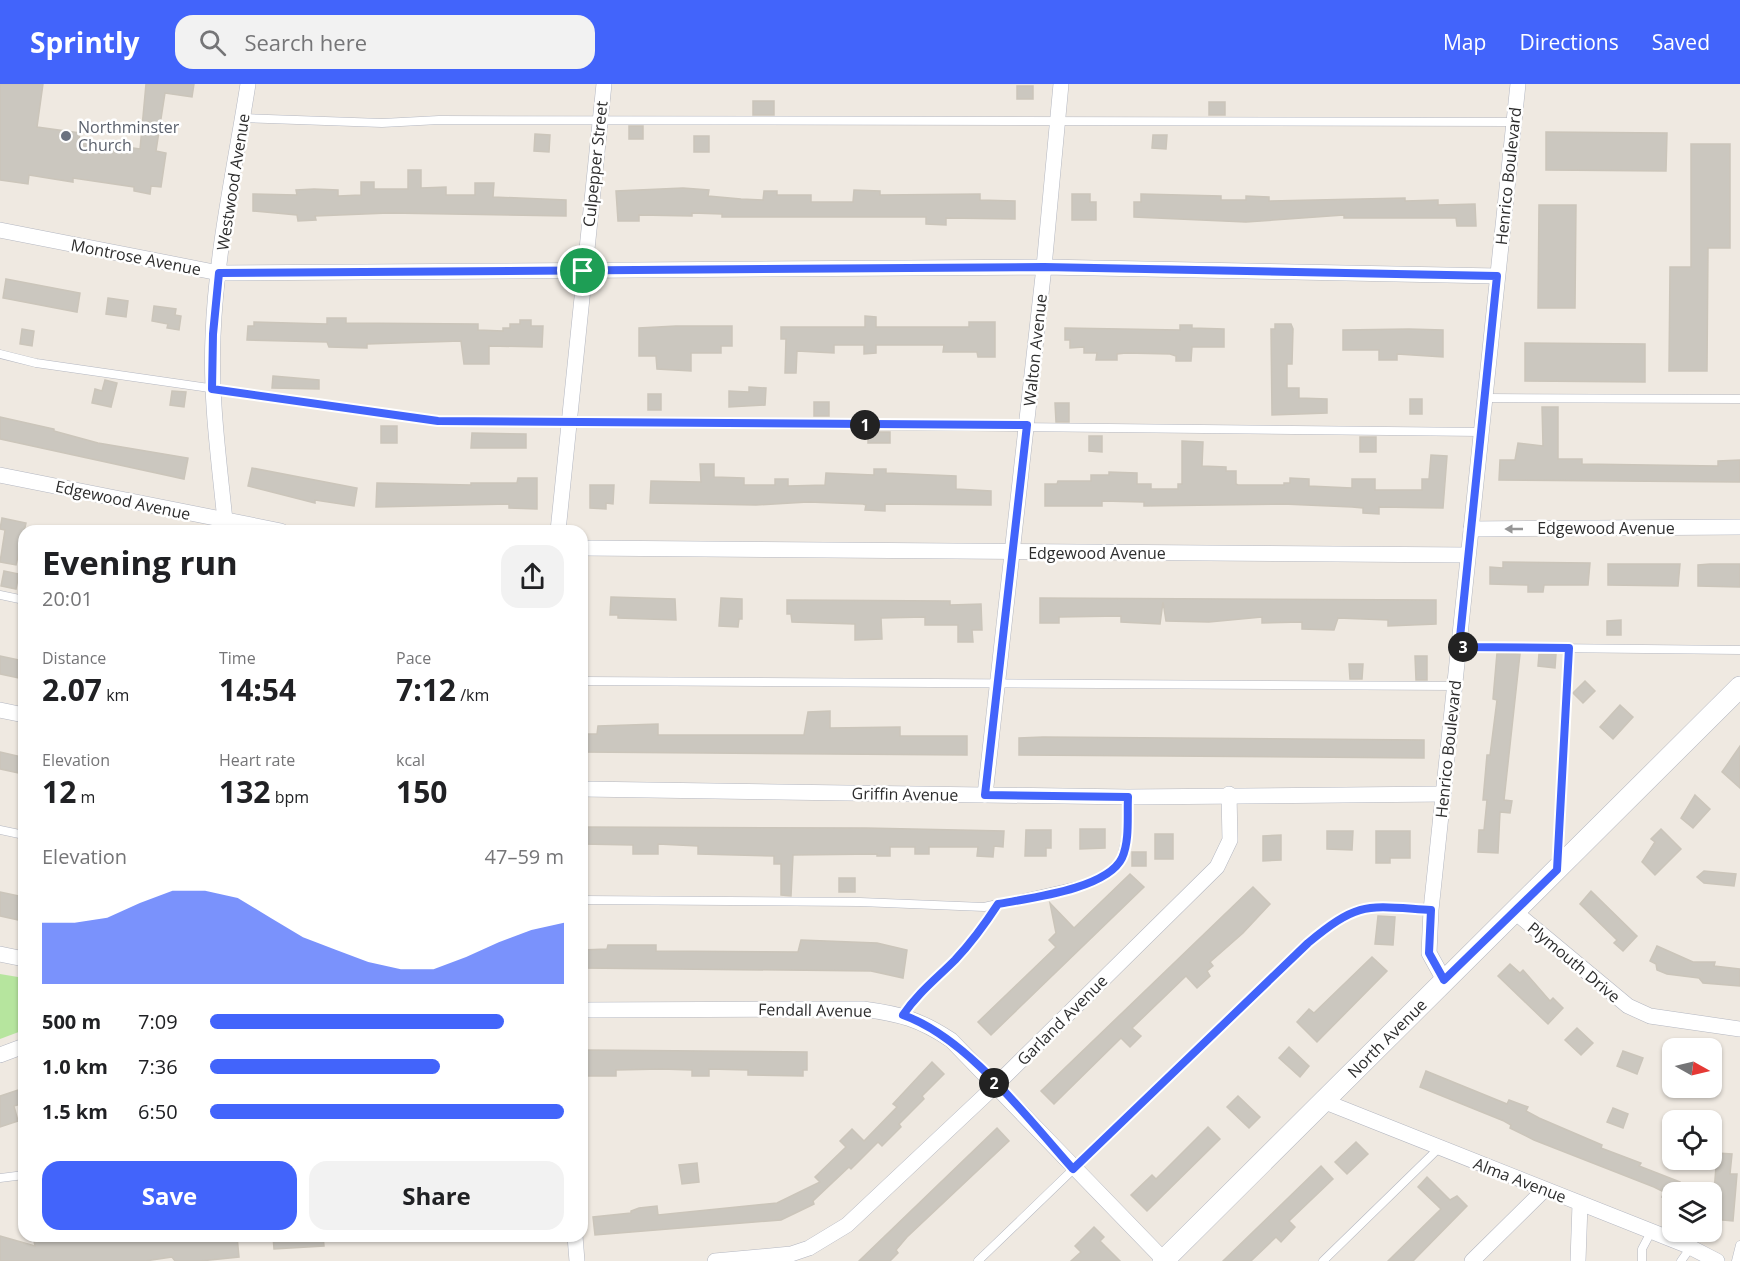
<!DOCTYPE html>
<meta charset="utf-8">
<style>
:root{--surface:#fff;--page:#f2f2f2;--text:#202124;--muted:#757577;--accent:#4264fb}
body{margin:0;font-family:"Open Sans",sans-serif;background:var(--page);color:var(--text);height:100vh;display:flex;flex-direction:column;font-size:22px;white-space:nowrap}
*{box-sizing:border-box;margin:0}
p{font-size:20px;color:var(--muted)}
.icon{flex:none;width:33px;height:33px;fill:none;stroke:currentColor;stroke-width:2;stroke-linecap:round;stroke-linejoin:round}
.map{position:relative;flex:1;overflow:hidden}
.panel{position:absolute;left:18px;top:441px;width:570px;height:717px;display:flex;flex-direction:column;background:var(--surface);border-radius:18px;box-shadow:0 2px 4px #0004}
.panel>*{flex:none}
.needle{width:39px;rotate:98deg}
.tools{position:absolute;left:1662px;top:954px;display:grid;gap:12px}
.tools a{display:grid;place-items:center;width:60px;height:60px;border-radius:12px;background:var(--surface);box-shadow:0 2px 4px #0004;font-size:30px}
.pin{position:absolute;display:grid;place-items:center;width:51px;height:51px;color:#fff;margin:-26px;border:3px solid #fff;border-radius:50%;box-shadow:0 2px 6px #0007}
.km{position:absolute;width:30px;height:30px;margin:-15px;border-radius:50%;background:#222;color:#fff;font-size:16px;line-height:30px;text-align:center}
.round{display:grid;place-items:center;flex:none;width:63px;height:63px;border-radius:18px;background:var(--page)}
.summary{display:flex;align-items:center;justify-content:space-between;height:102px;padding:0 24px}
h1{font-size:33px;font-weight:700;line-height:45px}
.metrics{display:grid;grid-template-columns:repeat(3,1fr);gap:9px;height:102px;padding:6px 24px}
.metrics div{display:grid;align-content:center}
.metrics b{font-size:30px;font-weight:700}
.metrics small{font-size:16px;font-weight:400}
.metrics p{font-size:16px}
.chart{height:168px;padding:12px 24px}
.chart p{display:flex;justify-content:space-between}
.chart svg{width:100%;height:108px;margin-top:6px;fill:var(--accent);opacity:.7}
.cta{display:flex;gap:12px;margin-top:auto;padding:12px 24px}
.cta a{flex:1;height:69px;border-radius:18px;background:var(--accent);color:#fff;font-size:24px;font-weight:700;line-height:69px;text-align:center}
.cta a+a{background:var(--page);color:var(--text)}
ul{padding:0 24px;list-style:none;font-size:20px}
li{display:grid;grid-template-columns:96px 72px 1fr;align-items:center;height:45px}
li i{height:15px;border-radius:8px;background:var(--accent)}
header{display:flex;align-items:center;gap:36px;box-sizing:border-box;height:84px;padding:0 30px;background:var(--accent);color:#fff}
header strong{font-size:28px}
nav{display:flex;gap:33px;margin-inline-start:auto;font-size:21px}
.search{width:420px;height:54px;background:var(--page);display:flex;align-items:center;gap:15px;box-sizing:border-box;padding:0 21px;border-radius:18px;color:var(--muted);font-size:22px}
.map>svg:first-child{display:block}
.green{fill:#b6e59e}
.building{fill:#cbc7bf;stroke:#cbc5ba;stroke-width:1.5}
.lines{fill:none;stroke-linecap:round;stroke-linejoin:round}
.lane-casing{stroke:#b4b7c1;stroke-width:9}
.street-casing{stroke:#b4b7c1;stroke-width:16}
.secondary-casing{stroke:#b4b7c1;stroke-width:22}
.lane{stroke:#fff;stroke-width:8}
.street{stroke:#fff;stroke-width:15}
.secondary{stroke:#fff;stroke-width:21}
.oneway{fill:#969696}
.route-casing{stroke:#fff;stroke-width:12}
.route{stroke:#4264fb;stroke-width:8}
.worship-dot{fill:#6b7280;stroke:#fff;stroke-width:2}
.labels{text-anchor:middle;stroke-width:5;stroke-linejoin:round;paint-order:stroke}
.worship-label{font-size:16px;fill:#5b616d;stroke:#fff;text-anchor:start}
.street-label{font-size:16px;fill:#2e2e2e;stroke:#fff}
</style>
<header>
<strong>Sprintly</strong>
<div class="search"><svg class="icon" aria-label="search" viewBox="0 0 24 24"><circle cx="10" cy="10" r="6"/><path d="M15 15l6 6"/></svg>Search here</div>
<nav><a>Map</a><a>Directions</a><a>Saved</a></nav>
</header>
<div class="map">
<svg width="1740" height="1177" viewBox="0 0 1740 1177">
<rect width="100%" height="100%" fill="#efe9e1"/>
<polygon class="green" points="0,890 24,894 24,946 0,955"/>
<g class="building">
<polygon points="0,0 43,0 37,43 80,49 79,56 140,65 146,0 194,0 192,13 165,9 156,67 166,69 161,103 151,102 150,110 134,107 134,103 73,94 73,98 29,91 28,100 0,96"/>
<rect x="1017" y="2" width="16" height="13"/>
<rect x="753" y="17" width="21" height="14"/>
<rect x="1209" y="18" width="16" height="13"/>
<rect x="629" y="42" width="14" height="13"/>
<polygon points="1546,48 1667,49 1666,87 1546,86"/>
<polygon points="535,50 550,51 549,68 534,67"/>
<polygon points="1153,51 1167,51 1166,65 1152,64"/>
<rect x="694" y="52" width="15" height="16"/>
<polygon points="1691,60 1730,60 1730,164 1708,164 1707,287 1669,287 1670,183 1691,183"/>
<polygon points="408,86 421,86 421,104 446,103 446,111 475,111 475,99 494,99 493,113 566,116 566,132 389,129 315,132 316,136 298,137 297,131 253,127 253,110 297,111 296,106 314,105 338,106 338,112 361,111 361,98 374,98 374,105 408,105"/>
<polygon points="683,104 709,106 708,112 741,115 763,116 764,107 777,107 777,111 811,111 811,118 853,118 854,106 880,107 880,111 980,110 980,116 1015,117 1015,135 946,134 946,141 926,140 926,133 722,133 722,130 692,129 692,132 639,131 639,137 618,137 616,107"/>
<polygon points="1072,110 1090,110 1090,118 1096,118 1096,136 1072,136"/>
<polygon points="1141,110 1221,112 1221,116 1246,116 1246,112 1269,113 1269,117 1405,114 1405,117 1438,116 1438,121 1475,120 1476,142 1457,142 1456,134 1344,134 1344,131 1246,138 1134,133 1134,118 1141,118"/>
<polygon points="1539,121 1576,121 1575,224 1538,224"/>
<polygon points="6,195 80,209 77,228 3,214"/>
<polygon points="108,214 128,217 126,233 106,230"/>
<polygon points="154,222 176,225 175,231 181,232 179,246 167,244 168,240 152,237"/>
<polygon points="865,232 876,233 876,243 969,243 969,238 995,238 995,273 978,273 977,268 943,268 944,261 876,261 876,269 864,270 864,261 834,261 834,269 797,267 796,289 785,289 786,255 781,255 781,243 865,243"/>
<polygon points="327,234 346,234 346,239 478,240 478,246 503,247 503,244 510,244 510,240 520,240 520,236 531,236 531,242 543,242 542,263 489,262 489,280 464,280 461,257 367,260 367,264 329,263 327,258 247,256 248,242 254,242 254,238 327,240"/>
<polygon points="1275,240 1291,240 1293,245 1292,280 1287,280 1287,304 1299,304 1299,314 1327,315 1327,329 1272,331 1271,245 1275,245"/>
<polygon points="1180,241 1192,241 1192,244 1224,245 1224,263 1192,263 1191,277 1176,277 1176,272 1170,270 1126,269 1117,270 1117,276 1096,276 1097,269 1084,269 1084,263 1070,264 1070,256 1065,256 1065,244 1180,246"/>
<polygon points="676,242 732,242 732,262 721,262 721,269 691,269 691,287 657,285 656,272 639,272 639,244"/>
<polygon points="22,245 34,247 32,262 20,260"/>
<polygon points="1409,245 1443,246 1443,273 1397,270 1397,276 1379,276 1379,266 1343,266 1343,246"/>
<polygon points="1525,259 1645,260 1645,298 1525,297"/>
<polygon points="273,292 319,296 319,305 272,304"/>
<polygon points="105,296 117,299 111,323 92,319 95,305 102,307"/>
<polygon points="749,303 766,304 765,321 729,323 729,307 749,308"/>
<polygon points="172,307 186,308 184,323 170,321"/>
<rect x="648" y="310" width="13" height="16"/>
<rect x="1410" y="315" width="12" height="15"/>
<rect x="814" y="318" width="15" height="14"/>
<polygon points="1055,319 1069,319 1069,338 1056,338"/>
<polygon points="1542,323 1558,323 1558,375 1582,375 1582,380 1718,382 1718,377 1740,376 1740,398 1499,396 1500,376 1515,376 1518,359 1543,362"/>
<polygon points="0,333 54,345 54,347 98,359 188,374 184,395 0,355"/>
<rect x="381" y="342" width="16" height="17"/>
<rect x="868" y="348" width="22" height="11"/>
<polygon points="472,349 526,350 526,364 471,364"/>
<polygon points="1089,352 1102,352 1102,368 1089,367"/>
<rect x="1360" y="353" width="16" height="15"/>
<polygon points="1182,357 1203,358 1202,382 1226,383 1226,387 1236,387 1236,400 1238,401 1284,401 1284,399 1290,399 1290,394 1309,395 1309,402 1352,404 1352,395 1375,395 1375,406 1422,406 1422,395 1429,395 1431,371 1447,372 1443,424 1379,423 1379,430 1363,429 1363,424 1352,423 1283,420 1144,422 1144,418 1102,417 1102,422 1045,422 1045,400 1057,400 1058,397 1091,397 1091,391 1109,391 1109,388 1137,389 1137,400 1151,400 1151,405 1178,405 1178,400 1182,400"/>
<polygon points="700,380 714,380 714,393 744,394 744,401 775,401 775,395 788,395 788,402 825,401 826,389 874,391 874,385 886,385 886,389 956,392 956,405 991,407 991,421 885,420 885,427 865,426 866,421 863,420 808,418 756,421 650,419 651,397 701,398"/>
<polygon points="252,384 357,404 354,422 315,416 315,419 248,402"/>
<polygon points="518,394 537,394 537,425 509,424 509,420 376,423 377,399 471,401 471,399 517,399"/>
<polygon points="590,401 614,401 613,420 606,419 606,425 590,424"/>
<polygon points="2,434 26,439 16,481 0,478 5,446 0,445"/>
<polygon points="1503,478 1590,479 1588,501 1544,501 1543,508 1528,508 1528,501 1490,500 1490,483 1503,484"/>
<polygon points="1608,480 1680,480 1678,502 1608,501"/>
<polygon points="1710,480 1740,480 1740,503 1698,502 1698,481"/>
<polygon points="4,487 19,490 16,505 1,502"/>
<polygon points="611,513 675,515 676,536 618,534 618,531 610,531"/>
<polygon points="721,514 742,515 742,535 739,535 738,543 719,542"/>
<polygon points="1040,514 1436,516 1436,540 1388,542 1388,536 1338,534 1334,546 1302,545 1302,538 1262,539 1262,533 1209,538 1166,537 1163,518 1160,540 1121,538 1121,532 1059,533 1059,539 1040,539"/>
<polygon points="787,516 950,517 950,521 981,520 982,546 972,546 973,558 958,558 958,541 925,541 925,533 881,534 882,555 855,556 855,540 792,538 791,530 787,530"/>
<polygon points="1621,536 1621,551 1607,551 1607,537"/>
<polygon points="1497,569 1520,570 1504,716 1512,717 1510,729 1500,728 1498,769 1478,768 1479,746 1484,746 1487,716 1483,716 1487,671 1490,671 1497,616 1493,615"/>
<polygon points="1539,570 1556,570 1555,584 1538,582"/>
<polygon points="0,572 24,577 24,595 0,590"/>
<polygon points="1415,572 1427,572 1427,596 1416,596"/>
<polygon points="1349,580 1363,580 1362,595 1350,595"/>
<polygon points="1585,597 1595,607 1583,619 1573,609"/>
<polygon points="1620,621 1633,633 1613,655 1600,643"/>
<polygon points="830,627 830,644 900,643 900,652 967,652 967,671 582,668 582,650 597,650 598,642 658,640 658,651 804,651 808,628"/>
<polygon points="1043,653 1424,656 1424,674 1019,671 1019,654"/>
<polygon points="1740,662 1740,704 1722,688"/>
<polygon points="0,668 22,673 19,689 0,685"/>
<polygon points="1695,711 1710,725 1693,744 1681,734"/>
<polygon points="582,743 866,744 1004,747 1003,763 994,762 993,773 977,772 978,763 929,763 929,770 915,770 915,763 890,763 890,772 877,772 877,770 793,771 791,812 781,811 781,780 774,780 774,772 698,770 698,762 658,760 658,770 633,770 633,761 582,760"/>
<polygon points="1080,745 1105,745 1105,764 1080,765"/>
<polygon points="1661,745 1681,765 1655,791 1642,778 1655,758 1651,755"/>
<polygon points="1026,746 1051,746 1051,764 1046,764 1046,772 1025,772"/>
<polygon points="1327,747 1353,747 1352,766 1327,765"/>
<polygon points="1376,747 1410,747 1410,774 1390,774 1390,779 1376,779"/>
<rect x="1155" y="750" width="18" height="25"/>
<polygon points="1281,751 1281,776 1263,777 1263,752"/>
<rect x="1132" y="768" width="14" height="14"/>
<polygon points="1704,787 1736,790 1734,802 1704,799 1697,793"/>
<polygon points="1130,790 1144,803 991,951 978,938 1056,863 1049,856 1056,849 1050,819 1074,844"/>
<rect x="839" y="794" width="16" height="14"/>
<polygon points="1253,803 1270,820 1243,849 1210,878 1213,882 1207,887 1210,892 1197,904 1186,892 1132,944 1141,952 1130,963 1121,954 1054,1020 1041,1007"/>
<polygon points="1591,807 1637,852 1623,867 1614,859 1617,856 1580,820"/>
<polygon points="0,808 24,813 23,837 0,832"/>
<polygon points="1378,832 1395,833 1393,861 1375,860"/>
<polygon points="801,856 877,859 907,866 903,894 871,887 582,884 582,866 607,865 608,861 656,861 656,867 798,868"/>
<polygon points="1657,862 1693,878 1715,878 1714,882 1740,885 1740,902 1703,899 1699,894 1667,890 1657,886 1656,880 1650,877"/>
<polygon points="1372,873 1387,887 1317,958 1297,938 1309,925 1314,929"/>
<polygon points="1510,880 1520,889 1523,886 1550,917 1553,914 1563,924 1548,940 1498,892"/>
<polygon points="1577,944 1593,959 1581,971 1565,956"/>
<polygon points="1289,963 1309,982 1300,993 1279,974"/>
<polygon points="585,966 807,968 807,986 803,986 803,992 748,991 748,986 709,985 709,992 692,992 692,986 662,985 616,986 616,992 584,992"/>
<polygon points="1623,967 1643,974 1637,990 1617,982"/>
<polygon points="932,978 944,990 922,1012 924,1015 899,1040 901,1043 882,1062 878,1058 851,1085 849,1083 813,1117 814,1120 781,1136 595,1151 593,1133 631,1129 631,1127 639,1124 657,1122 658,1131 777,1119 820,1098 815,1093 846,1063 840,1057 852,1045 864,1057 897,1023 893,1020"/>
<polygon points="1426,987 1507,1020 1509,1016 1528,1023 1526,1027 1539,1034 1602,1061 1601,1064 1641,1079 1639,1082 1680,1098 1676,1108 1672,1108 1672,1117 1662,1113 1664,1108 1654,1103 1534,1056 1510,1044 1511,1041 1504,1037 1420,1003"/>
<polygon points="24,1004 24,1019 14,1022 18,1037 0,1043 0,1012"/>
<polygon points="1238,1012 1260,1033 1249,1044 1227,1023"/>
<polygon points="1613,1024 1628,1030 1623,1044 1607,1038"/>
<polygon points="1208,1043 1220,1055 1147,1127 1131,1111 1152,1091 1156,1095"/>
<polygon points="997,1044 1009,1057 907,1153 896,1166 898,1169 890,1177 859,1177"/>
<polygon points="1356,1058 1368,1070 1347,1090 1335,1078"/>
<polygon points="1717,1069 1732,1070 1730,1090 1737,1090 1733,1137 1712,1135"/>
<polygon points="697,1079 699,1098 682,1100 679,1081"/>
<polygon points="1321,1082 1333,1095 1289,1137 1295,1143 1281,1158 1276,1153 1251,1177 1223,1177"/>
<polygon points="1427,1093 1450,1116 1457,1112 1467,1122 1413,1177 1388,1177 1441,1125 1418,1103"/>
<polygon points="1094,1143 1104,1153 1100,1157 1120,1177 1071,1177 1081,1168 1075,1162"/>
<polygon points="0,1152 35,1162 34,1157 64,1157 96,1154 96,1152 237,1152 239,1173 200,1177 175,1177 172,1173 145,1177 0,1177"/>
<polygon points="273,1152 323,1152 324,1162 274,1165"/>
</g>
<g class="lines">
<defs>
<g id="lane">
<polyline points="243,34 382,39 439,36 1514,38"/>
<polyline points="0,270 36,279 438,337 1481,348"/>
<polyline points="1485,314 1740,315"/>
<polyline points="0,511 24,516"/>
<polyline points="1459,563 1740,566"/>
<polyline points="582,597 1455,602"/>
<polyline points="0,746 24,751"/>
<polyline points="1558,778 1569,564"/>
<polyline points="582,816 860,818 984,823 1086,800 1108,789 1121,775 1126,754 1128,713"/>
<path d="M903 931C918 909 936 895 955 876 971 859 985 840 998 820"/>
<polyline points="0,1094 24,1091"/>
<path d="M978 1177 1308 859C1360 816 1367 822 1431 826"/>
<polyline points="1323,1177 1439,1064"/>
<polyline points="1642,1177 1642,1165 1651,1148"/>
<polyline points="1681,1177 1691,1163"/>
<polyline points="1736,1177 1740,1161"/>
</g>
<g id="street">
<polyline points="0,146 219,189 1044,183 1497,192"/>
<polyline points="0,391 281,447"/>
<polyline points="1471,445 1740,443"/>
<path d="M226 447C220 383 210 317 213 252 216 168 235 83 248 0"/>
<polyline points="558,447 604,0"/>
<polyline points="582,464 1468,471"/>
<polyline points="0,626 24,631"/>
<polyline points="582,705 1128,713 1444,710"/>
<polyline points="985,711 1044,183 1061,0"/>
<polyline points="1515,828 1628,922 1650,932 1740,945"/>
<polyline points="0,870 24,875"/>
<polyline points="1444,896 1429,869 1431,826 1518,0"/>
<path d="M582 926 863 925C900 930 919 935 951 956L1164 1176"/>
<polyline points="0,971 24,962"/>
<polyline points="1323,1017 1686,1161 1717,1177"/>
<polyline points="575,1152 577,1177"/>
<polyline points="715,1177 791,1170 809,1164 847,1141 996,1001 1217,783 1230,756 1229,710"/>
<polyline points="1472,1177 1544,1106"/>
<polyline points="1578,1177 1580,1120"/>
</g>
<g id="secondary">
<path id="s1" d="M1163 1177 1740 603"/>
</g>
</defs>
<use href="#lane" class="lane-casing"/>
<use href="#street" class="street-casing"/>
<use href="#secondary" class="secondary-casing"/>
<use href="#lane" class="lane"/>
<use href="#street" class="street"/>
<use href="#secondary" class="secondary"/>
</g>
<defs><path id="oneway-solid" d="M-6-.8H1V-3.2L6.5 0L1 3.2V.8H-6Z" transform="scale(1.5)"/></defs>
<use class="oneway" href="#oneway-solid" transform="translate(1514 445) rotate(180)"/>
<g class="lines">
<defs>
<path id="route" d="M1044 183 1497 192 1459 563 1569 564 1557 786 1444 896 1429 869 1431 826C1367 822 1360 816 1308 859L1073 1085C1027 1034 968 954 903 931 918 909 936 895 955 876 971 859 985 840 998 820 1030 814 1107 805 1122 774 1130 756 1127 732 1128 713L985 711 1027 341 438 337 212 305 213 250 219 189Z"/>
</defs>
<use href="#route" class="route-casing"/>
<use href="#route" class="route"/>
</g>
<circle class="worship-dot" cx="66" cy="52" r="6"/>
<g class="labels">
<g class="worship-label">
<text x="78" y="49">Northminster<tspan x="78" dy="18">Church</tspan></text>
</g>
<g class="street-label">
<text transform="translate(595 80) rotate(-84)" y="6">Culpepper Street</text>
<text transform="translate(1508 92) rotate(-84)" y="6">Henrico Boulevard</text>
<text transform="translate(233 98) rotate(-81)" y="6">Westwood Avenue</text>
<text transform="translate(136 173) rotate(11)" y="6">Montrose Avenue</text>
<text transform="translate(1035 266) rotate(-84)" y="6">Walton Avenue</text>
<text transform="translate(123 416) rotate(12)" y="6">Edgewood Avenue</text>
<text x="1606" y="450">Edgewood Avenue</text>
<text x="1097" y="475">Edgewood Avenue</text>
<text transform="translate(1448 665) rotate(-84)" y="6">Henrico Boulevard</text>
<text transform="translate(905 710) rotate(1)" y="6">Griffin Avenue</text>
<text transform="translate(1574 878) rotate(40)" y="6">Plymouth Drive</text>
<text transform="translate(815 926) rotate(1)" y="6">Fendall Avenue</text>
<text transform="translate(1062 936) rotate(-45)" y="6">Garland Avenue</text>
<text dy="6" stroke="none"><textPath href="#s1" startOffset="316">North Avenue</textPath></text>
<text transform="translate(1520 1096) rotate(21)" y="6">Alma Avenue</text>
</g>
</g>
</svg>
<div class="tools">
<a><svg class="needle" viewBox="-14 -14 28 28"><path d="M0-13l5 13h-10z" fill="#e53935"/><path d="M0 13l5-13h-10z" fill="#757577"/></svg></a>
<a><svg class="icon" aria-label="locate" viewBox="0 0 24 24"><circle cx="12" cy="12" r="6"/><path d="M12 2v4M12 18v4M2 12h4M18 12h4"/></svg></a>
<a><svg class="icon" aria-label="layers" viewBox="0 0 24 24"><path d="M12 4l9 5-9 5-9-5zM3 14l9 5 9-5"/></svg></a>
</div>
<div class="pin" style="left:583px;top:187px;background:#1e9e55"><svg class="icon" aria-label="arrive" viewBox="0 0 24 24"><path d="M6 21V4h12l-3 4 3 4H6"/></svg></div>
<b class="km" style="left:865px;top:341px">1</b>
<b class="km" style="left:994px;top:999px">2</b>
<b class="km" style="left:1463px;top:563px">3</b>
<section class="panel">
<div class="summary"><div><h1>Evening run</h1><p>20:01</p></div><a class="round"><svg class="icon" aria-label="share" viewBox="0 0 24 24"><path d="M12 15V3M7 8l5-5 5 5M5 13v7h14v-7"/></svg></a></div>
<div class="metrics">
<div><p>Distance</p><b>2.07<small> km</small></b></div>
<div><p>Time</p><b>14:54</b></div>
<div><p>Pace</p><b>7:12<small> /km</small></b></div>
</div>
<div class="metrics">
<div><p>Elevation</p><b>12<small> m</small></b></div>
<div><p>Heart rate</p><b>132<small> bpm</small></b></div>
<div><p>kcal</p><b>150</b></div>
</div>
<div class="chart"><p><span>Elevation</span>47–59 m</p>
<svg viewBox="0 0 160 44" preserveAspectRatio="none"><path d="M0 44V19L10 19L20 17L30 11L40 6L50 6L60 9L70 17L80 25L90 30L100 35L110 38L120 38L130 33L140 27L150 22L160 19V44z"/></svg>
</div>
<ul>
<li><b>500 m</b>7:09<i style="width:83%"></i></li>
<li><b>1.0 km</b>7:36<i style="width:65%"></i></li>
<li><b>1.5 km</b>6:50<i style="width:100%"></i></li>
</ul>
<div class="cta"><a>Save</a><a>Share</a></div>
</section>
</div>
